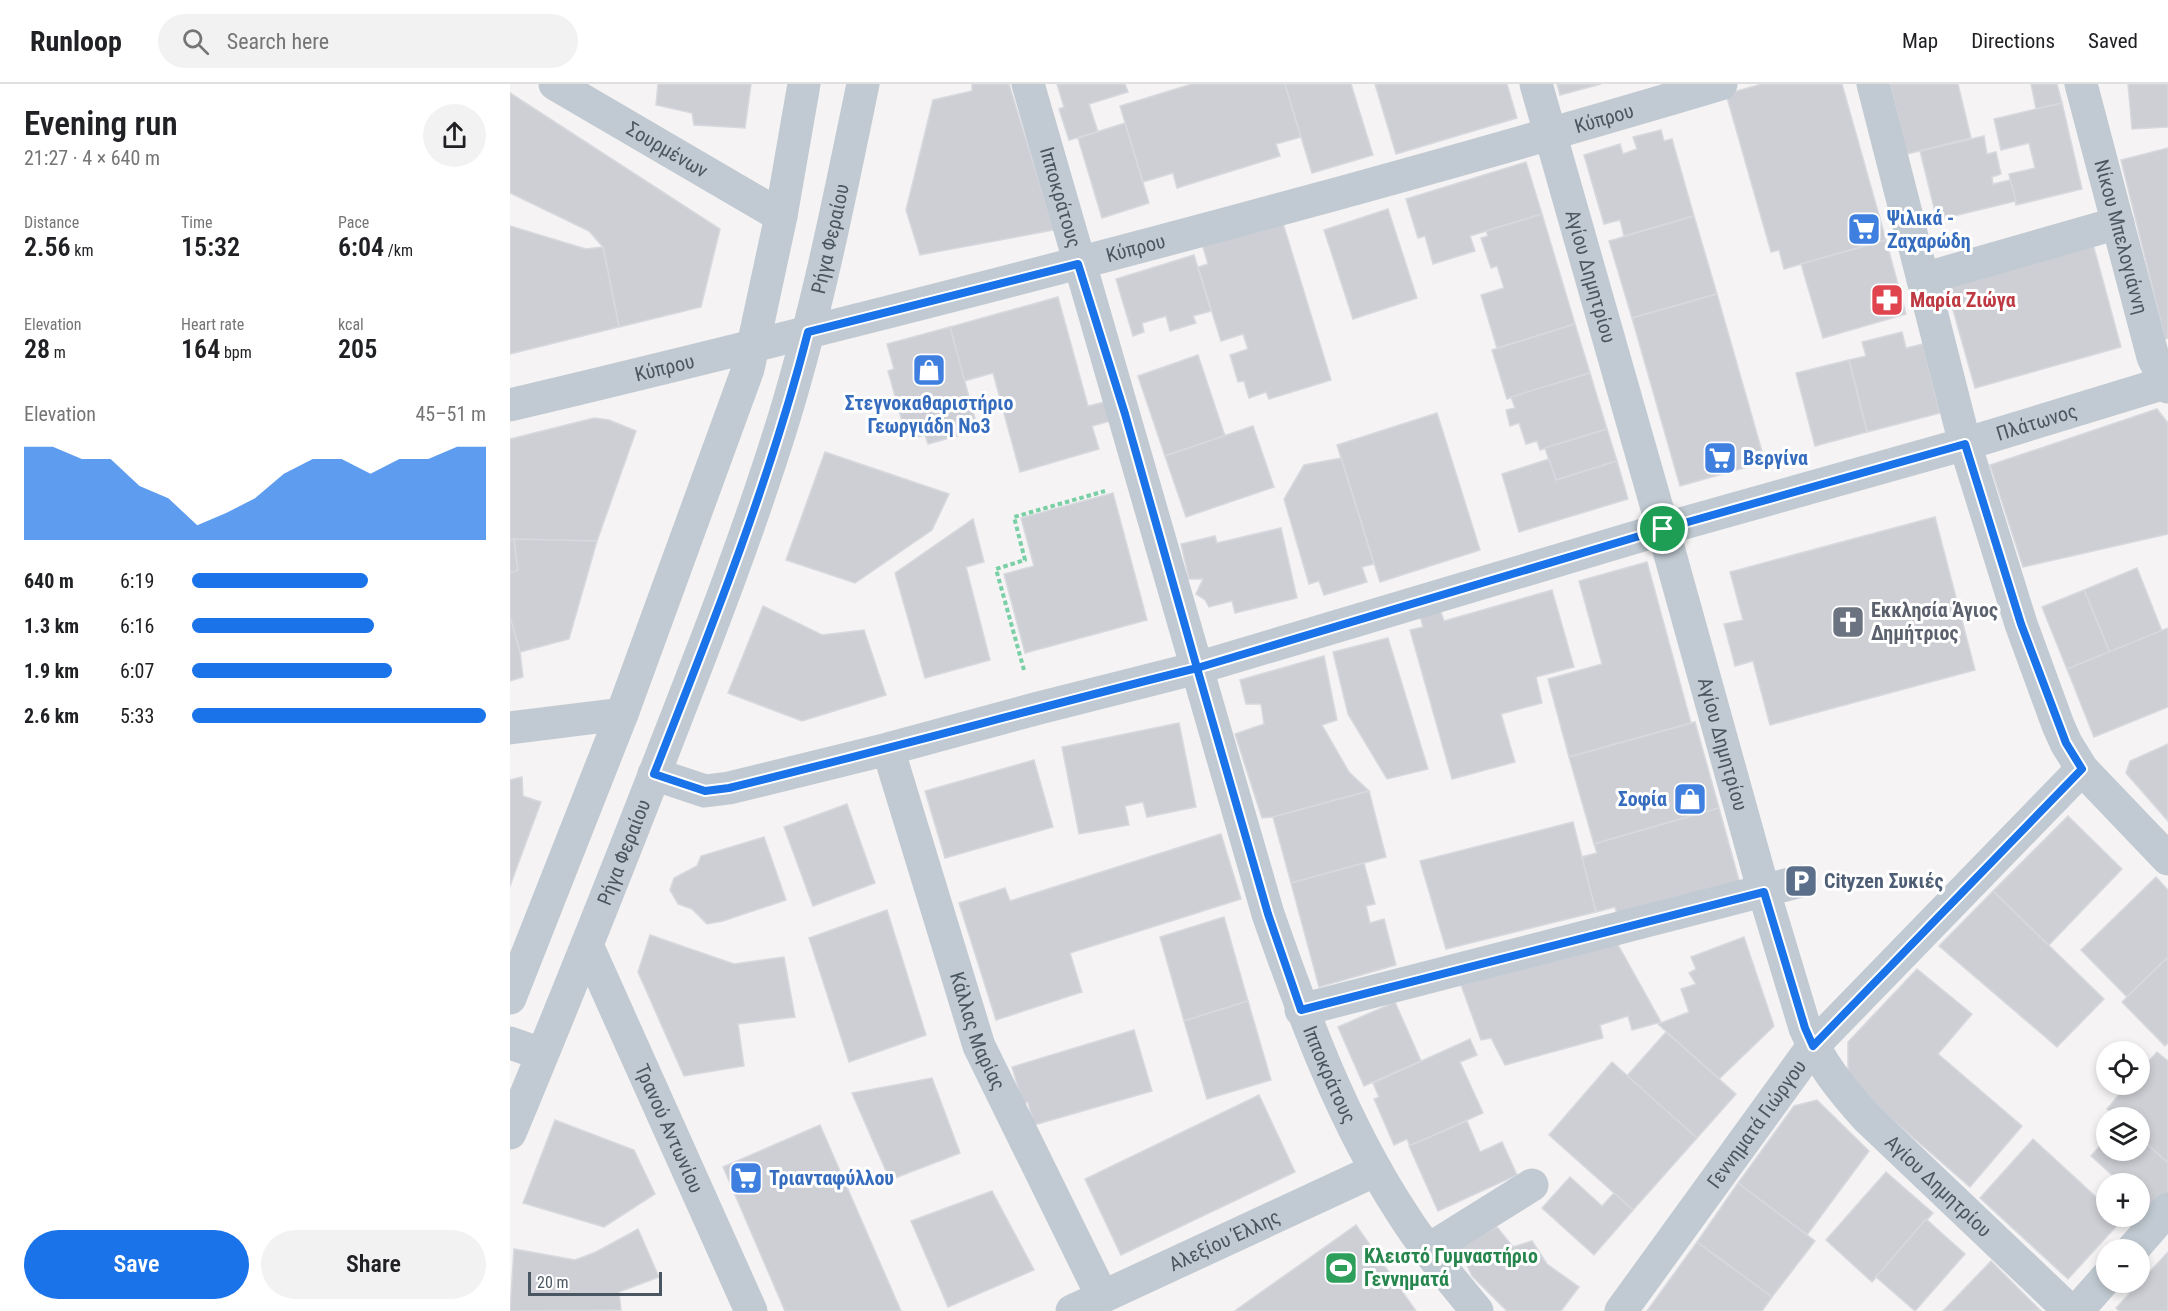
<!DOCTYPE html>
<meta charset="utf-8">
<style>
:root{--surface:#fff;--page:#f2f2f2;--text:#202124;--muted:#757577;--line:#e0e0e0;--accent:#1a73e8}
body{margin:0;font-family:"Roboto Condensed",sans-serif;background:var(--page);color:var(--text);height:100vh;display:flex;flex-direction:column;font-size:22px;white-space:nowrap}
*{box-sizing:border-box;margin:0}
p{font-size:20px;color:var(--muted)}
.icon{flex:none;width:33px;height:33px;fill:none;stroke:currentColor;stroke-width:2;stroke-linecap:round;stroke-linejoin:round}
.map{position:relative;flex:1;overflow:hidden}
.details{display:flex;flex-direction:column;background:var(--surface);width:510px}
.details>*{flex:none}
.tools{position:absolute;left:1586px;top:957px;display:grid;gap:12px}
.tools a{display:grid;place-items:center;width:54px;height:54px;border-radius:50%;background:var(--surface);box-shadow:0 3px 9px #0003;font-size:30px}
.scale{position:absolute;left:18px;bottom:15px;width:134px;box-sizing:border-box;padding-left:6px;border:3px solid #4a5661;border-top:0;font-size:16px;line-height:21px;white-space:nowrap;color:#4a5661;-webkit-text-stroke:4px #fff;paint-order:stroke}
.pin{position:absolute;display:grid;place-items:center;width:51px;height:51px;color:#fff;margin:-26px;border:3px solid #fff;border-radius:50%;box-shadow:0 2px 6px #0007}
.round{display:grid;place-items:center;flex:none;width:63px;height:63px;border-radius:32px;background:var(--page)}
.head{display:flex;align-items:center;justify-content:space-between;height:102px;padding:0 24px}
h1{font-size:33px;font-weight:600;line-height:45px}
.metrics{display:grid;grid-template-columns:repeat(3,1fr);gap:9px;height:102px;padding:6px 24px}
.metrics div{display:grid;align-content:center}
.metrics b{font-size:26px;font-weight:600}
.metrics small{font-size:16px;font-weight:400}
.metrics p{font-size:16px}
.chart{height:168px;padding:12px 24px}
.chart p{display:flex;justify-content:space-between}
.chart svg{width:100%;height:108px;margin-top:6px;fill:var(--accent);opacity:.7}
.button{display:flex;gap:12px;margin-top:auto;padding:12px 24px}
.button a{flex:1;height:69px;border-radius:36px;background:var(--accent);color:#fff;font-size:24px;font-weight:600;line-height:69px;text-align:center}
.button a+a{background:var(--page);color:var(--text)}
ul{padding:0 24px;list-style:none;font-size:20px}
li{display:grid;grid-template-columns:96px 72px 1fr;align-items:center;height:45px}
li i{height:15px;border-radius:8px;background:var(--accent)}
header{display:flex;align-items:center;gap:36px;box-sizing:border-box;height:84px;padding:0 30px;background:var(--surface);border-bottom:2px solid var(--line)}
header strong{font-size:28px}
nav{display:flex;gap:33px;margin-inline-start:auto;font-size:21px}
.search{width:420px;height:54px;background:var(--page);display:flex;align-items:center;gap:15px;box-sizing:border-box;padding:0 21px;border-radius:33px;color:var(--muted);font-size:22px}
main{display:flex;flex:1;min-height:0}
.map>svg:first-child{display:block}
.building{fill:#cdcfd5;stroke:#d7d9de;stroke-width:1.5}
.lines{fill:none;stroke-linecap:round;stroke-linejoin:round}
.path{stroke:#7ad0a6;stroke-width:4;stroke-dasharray:4.5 3;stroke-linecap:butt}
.minor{stroke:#c1cad2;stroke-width:33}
.route-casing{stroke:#fff;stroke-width:12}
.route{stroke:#1a73e8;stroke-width:8}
.labels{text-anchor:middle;stroke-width:6;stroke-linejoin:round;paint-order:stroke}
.street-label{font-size:20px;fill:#4a5661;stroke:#fff}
.shop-label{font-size:20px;font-weight:bold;fill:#366cbe;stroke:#fff;text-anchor:start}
.health-label{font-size:20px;font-weight:bold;fill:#be3a42;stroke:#fff;text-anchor:start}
.worship-label{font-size:20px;font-weight:bold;fill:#5b616d;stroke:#fff;text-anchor:start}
.service-label{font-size:20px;font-weight:bold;fill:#4e5e75;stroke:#fff;text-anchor:start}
.leisure-label{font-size:20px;font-weight:bold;fill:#27864d;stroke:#fff;text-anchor:start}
</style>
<header>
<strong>Runloop</strong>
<div class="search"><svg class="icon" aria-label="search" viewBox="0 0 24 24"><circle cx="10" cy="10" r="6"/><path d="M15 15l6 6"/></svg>Search here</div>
<nav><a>Map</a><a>Directions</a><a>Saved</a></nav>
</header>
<main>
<section class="details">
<div class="head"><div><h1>Evening run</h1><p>21:27 · 4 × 640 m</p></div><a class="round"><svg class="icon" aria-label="share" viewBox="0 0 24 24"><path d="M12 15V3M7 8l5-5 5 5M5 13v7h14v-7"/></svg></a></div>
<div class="metrics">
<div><p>Distance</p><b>2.56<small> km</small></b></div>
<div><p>Time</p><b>15:32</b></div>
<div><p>Pace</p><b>6:04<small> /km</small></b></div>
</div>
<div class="metrics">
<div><p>Elevation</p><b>28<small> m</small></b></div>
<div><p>Heart rate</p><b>164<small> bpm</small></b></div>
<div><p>kcal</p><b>205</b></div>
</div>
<div class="chart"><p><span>Elevation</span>45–51 m</p>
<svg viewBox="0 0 160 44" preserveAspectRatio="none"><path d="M0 44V6L10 6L20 11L30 11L40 22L50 27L60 38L70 33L80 27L90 17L100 11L110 11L120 17L130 11L140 11L150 6L160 6V44z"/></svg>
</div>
<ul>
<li><b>640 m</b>6:19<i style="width:60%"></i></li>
<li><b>1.3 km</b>6:16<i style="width:62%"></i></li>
<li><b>1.9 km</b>6:07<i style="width:68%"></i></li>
<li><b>2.6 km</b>5:33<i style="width:100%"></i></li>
</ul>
<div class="button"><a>Save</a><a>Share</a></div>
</section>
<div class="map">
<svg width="1658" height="1227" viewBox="0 0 1658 1227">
<rect width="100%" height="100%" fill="#f5f3f3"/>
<g class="building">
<polygon points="148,0 241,0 235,44 184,41 182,29 146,21"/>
<polygon points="462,0 499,0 544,146 410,171 396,126 423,16 462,7"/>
<polygon points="547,0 615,0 618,8 579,20 588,48 559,56 549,25 554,23"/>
<polygon points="682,0 775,0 791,53 766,60 770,72 667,104 663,89 633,98 610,22"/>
<polygon points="775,0 841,0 863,71 802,89"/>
<polygon points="865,0 997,0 1007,34 886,70"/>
<polygon points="1047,0 1091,0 1050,11"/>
<polygon points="1252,0 1332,0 1376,156 1274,185 1269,166 1261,168 1216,10"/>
<polygon points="1380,0 1448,0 1461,54 1397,70"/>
<polygon points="1521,0 1547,0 1552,19 1526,25"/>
<polygon points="1618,0 1658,0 1658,43 1622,45"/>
<polygon points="0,9 210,145 191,223 109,243 93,163 79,147 0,109"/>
<polygon points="1552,19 1572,105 1506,121 1499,90 1525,84 1519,59 1491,66 1484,35"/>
<polygon points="615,39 639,119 592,134 568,54"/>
<polygon points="1151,46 1154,57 1162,55 1184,132 1114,152 1110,136 1094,140 1074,71 1110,60 1113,70 1127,65 1123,53"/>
<polygon points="1474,52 1477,70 1486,68 1491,90 1482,93 1483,100 1500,96 1506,117 1427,136 1410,67"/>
<polygon points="1658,64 1658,254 1655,255 1611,76"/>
<polygon points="1016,78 1032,130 960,152 965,167 923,180 915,152 908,154 896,115"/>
<polygon points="878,125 907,214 843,235 814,146"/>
<polygon points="1032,130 1065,240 987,264 971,211 994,204 987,182 981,184 971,154 978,152 976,147"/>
<polygon points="1184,132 1207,210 1122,234 1099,157"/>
<polygon points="772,136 821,296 759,315 756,308 739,314 734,297 728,298 720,271 738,265 733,250 711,257 688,183 698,180 692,160"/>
<polygon points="0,142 76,165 93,163 109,243 0,270"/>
<polygon points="1376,156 1396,230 1313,254 1291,180"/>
<polygon points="1583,160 1611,263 1465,304 1436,201"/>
<polygon points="684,171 701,227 683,232 686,239 660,247 656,232 632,239 634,248 623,252 606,195"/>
<polygon points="1207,210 1255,378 1170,402 1122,234"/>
<polygon points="548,213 578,322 599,317 604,336 582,342 589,365 510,388 483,289 454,297 440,243"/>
<polygon points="1065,240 1080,289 997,315 982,266"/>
<polygon points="440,243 468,346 418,360 415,351 403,354 399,340 393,341 378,287 384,285 377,260"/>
<polygon points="1392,248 1396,264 1413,260 1430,329 1357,348 1339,276 1356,272 1352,258"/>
<polygon points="688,271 715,352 655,372 628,292"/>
<polygon points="1339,276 1357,348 1305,362 1286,289"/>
<polygon points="1080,289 1097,345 1030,366 1027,357 1016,360 1009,339 1000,342 996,326 1005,324 1001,313"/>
<polygon points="1647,325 1658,339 1658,450 1513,483 1480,381"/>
<polygon points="927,329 970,466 870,498 827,361"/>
<polygon points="84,334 99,336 126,347 87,457 0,456 0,355"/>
<polygon points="743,342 764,403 676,433 655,372"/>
<polygon points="1097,345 1107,377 1046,396 1035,364"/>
<polygon points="315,368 439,410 422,446 345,499 276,476"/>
<polygon points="831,374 864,480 852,483 857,498 814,511 809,497 799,500 774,415 794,381"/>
<polygon points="1039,375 1046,396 1107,377 1118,415 1009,448 992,390"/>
<polygon points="603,409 637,536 515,569 494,490 524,482 511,434"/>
<polygon points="1425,433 1465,586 1260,641 1243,577 1225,582 1214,540 1233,536 1220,488"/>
<polygon points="463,435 474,478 456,483 480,576 415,594 385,489"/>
<polygon points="771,444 787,514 725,529 722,517 699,523 695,516 686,510 693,495 679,495 671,460 705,452 707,459"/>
<polygon points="4,455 8,486 0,489 0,456"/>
<polygon points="4,455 87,457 59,555 10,568 0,533 0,489 8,486"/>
<polygon points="1137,478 1181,639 1059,673 1038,595 1092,580 1069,497"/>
<polygon points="1627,484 1652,547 1600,569 1574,506"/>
<polygon points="1042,506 1064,583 1026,593 1032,619 991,630 1005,678 942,695 900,546 913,543 909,528 929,522 934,537"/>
<polygon points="1574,506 1600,569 1557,585 1532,523"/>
<polygon points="253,522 312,551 354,546 376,611 292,637 218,609"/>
<polygon points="0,533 10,568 13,593 0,597"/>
<polygon points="1658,544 1658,623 1584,653 1557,585"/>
<polygon points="878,554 918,685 877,695 838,630 823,568"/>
<polygon points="814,572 827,636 812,641 839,688 859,707 763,733 752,734 725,650 754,640 751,620 736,620 730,596"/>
<polygon points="1185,638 1209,724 1084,760 1059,673"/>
<polygon points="669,639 686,723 637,733 633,718 615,722 619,741 569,750 552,663"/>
<polygon points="1658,660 1658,737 1616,689 1620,677"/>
<polygon points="524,676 543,743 435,774 415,707"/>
<polygon points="12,693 13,712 31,718 0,802 0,696"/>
<polygon points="859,707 876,773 781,799 763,733"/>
<polygon points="337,720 365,799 303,822 274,743"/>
<polygon points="1209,724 1230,800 1108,834 1105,823 1086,828 1071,773 1087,769 1084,760"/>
<polygon points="1558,732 1612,785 1538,862 1483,807"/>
<polygon points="1063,738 1086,828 936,865 910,777"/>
<polygon points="711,750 731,815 560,869 572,908 486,936 449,819 495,804 500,817"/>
<polygon points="254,753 276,816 213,837 197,840 182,825 168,820 160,806 164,794 187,782 191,772"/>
<polygon points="854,779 865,820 856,822 860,839 874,835 886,881 809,903 781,799"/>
<polygon points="1646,793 1658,806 1658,873 1617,913 1571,866"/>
<polygon points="1483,807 1594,915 1547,963 1429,862"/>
<polygon points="377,826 416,951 339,978 299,854"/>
<polygon points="714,833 738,917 674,937 650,853"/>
<polygon points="140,851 224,880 274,873 285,933 228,940 234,982 174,992 128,888"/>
<polygon points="1234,853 1264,942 1209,995 1148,940 1179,928 1171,905 1186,900 1179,889 1186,885 1181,873"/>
<polygon points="1107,859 1151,938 1122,946 1118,932 1090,941 1093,954 995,981 981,954 971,956 951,901"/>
<polygon points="1658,873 1658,959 1655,962 1612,918"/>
<polygon points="1407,885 1462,930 1428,970 1512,1042 1460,1103 1338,997 1338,958"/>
<polygon points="738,917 761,996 697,1015 674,937"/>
<polygon points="885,918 911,977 854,1002 828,943"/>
<polygon points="624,946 642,1007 524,1041 518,1018 513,1020 502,983"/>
<polygon points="1156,948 1226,1010 1187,1054 1117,992"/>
<polygon points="960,955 967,971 950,978 973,1029 900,1062 897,1055 884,1061 864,1015 869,1013 863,999"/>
<polygon points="1647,968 1658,977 1658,1079 1629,1053 1629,1034 1607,1034 1597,1025 1618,1000 1629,1000 1629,988"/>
<polygon points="1102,978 1187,1054 1123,1126 1039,1051"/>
<polygon points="422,994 450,1069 380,1096 342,1009"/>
<polygon points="749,1011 785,1088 611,1171 575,1095"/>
<polygon points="1307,1016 1359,1067 1297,1151 1228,1099 1284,1022"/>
<polygon points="45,1036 124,1066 145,1110 94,1143 13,1119"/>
<polygon points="957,1037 970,1068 992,1058 1007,1091 928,1127 899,1062"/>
<polygon points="310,1041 391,1227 275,1227 213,1083"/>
<polygon points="1629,1053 1658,1079 1658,1109 1642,1127 1629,1115 1629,1100 1612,1100 1581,1072 1596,1055 1596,1066 1629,1066"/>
<polygon points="1523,1055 1596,1122 1596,1132 1608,1132 1612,1136 1558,1195 1470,1114"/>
<polygon points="1376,1088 1423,1129 1362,1198 1316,1156"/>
<polygon points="1060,1093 1092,1122 1104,1109 1123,1126 1084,1171 1032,1124"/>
<polygon points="1228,1099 1305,1157 1262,1213 1187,1158"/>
<polygon points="482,1107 524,1186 438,1223 401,1137"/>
<polygon points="1416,1135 1455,1170 1405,1227 1366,1193"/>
<polygon points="846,1141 906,1227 725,1227 726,1226"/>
<polygon points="987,1143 1003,1163 1022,1157 1037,1180 1069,1203 1051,1227 997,1227 962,1192 948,1162"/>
<polygon points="128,1145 149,1193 109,1208 111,1226 0,1227 4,1165 65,1176 86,1168"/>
<polygon points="1187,1158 1262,1213 1252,1227 1137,1227"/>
<polygon points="1658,1168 1658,1227 1609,1227 1606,1224"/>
<polygon points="1481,1177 1531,1227 1433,1227"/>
</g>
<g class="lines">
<polyline class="path" points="514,586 486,485 515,476 504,433 595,407"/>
<g class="minor">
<path id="s1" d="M45 0 271 132"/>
<path id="s2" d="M518 0 758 830C794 933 832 1037 892 1129 914 1164 941 1195 967 1227"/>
<path id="s3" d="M1026 0 1153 445 1254 808 1295 944C1310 979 1331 1005 1356 1033L1560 1227"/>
<polyline points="1363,0 1455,360 1511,540 1548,641 1556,659 1572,685 1658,775"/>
<path id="s4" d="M1571 0 1643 273 1658 303"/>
<polyline points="1413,195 1608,139"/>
<path id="s5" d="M0 321C406 224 811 119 1211 0"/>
<polyline points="0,644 112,630"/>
<path id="s6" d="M378 665 469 962 592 1212"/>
<path id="s7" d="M144 690 195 707 219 704 378 665 525 625 687 584 1153 445 1455 360 1658 298"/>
<path id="s8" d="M77 861 241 1227"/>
<polyline points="0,914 112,630 238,285 271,132 294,0"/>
<polyline points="791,926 1291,797"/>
<polyline points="0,959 32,970"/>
<path id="s9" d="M0 1049C55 917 108 784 160 650 201 545 242 439 275 331 308 222 330 111 353 0"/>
<polyline points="918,1166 1022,1101"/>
<polyline points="1622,1166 1658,1125"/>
<path id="s10" d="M562 1227 866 1086"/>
<path id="s11" d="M1111 1227 1303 962 1572 685"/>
<polyline points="1567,1227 1596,1194"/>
</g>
</g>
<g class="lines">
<defs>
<path id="route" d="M1153 445 687 584 615 330 568 180 298 248C259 400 201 545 144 690L195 707 219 704C375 666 530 623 687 584L758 830 791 926 1254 808 1295 944 1303 962 1572 685 1556 659 1511 540 1455 360 1153 445"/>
</defs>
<use href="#route" class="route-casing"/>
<use href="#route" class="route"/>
</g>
<defs>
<symbol id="supermarket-square" viewBox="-11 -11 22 22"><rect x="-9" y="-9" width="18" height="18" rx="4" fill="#3f7fe0" stroke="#fff"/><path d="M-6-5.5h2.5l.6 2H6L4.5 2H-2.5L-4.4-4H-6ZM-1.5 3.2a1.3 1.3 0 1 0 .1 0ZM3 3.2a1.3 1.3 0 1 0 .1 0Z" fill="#fff"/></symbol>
<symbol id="pharmacy-square" viewBox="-11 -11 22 22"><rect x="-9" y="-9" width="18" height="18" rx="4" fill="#e0444e" stroke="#fff"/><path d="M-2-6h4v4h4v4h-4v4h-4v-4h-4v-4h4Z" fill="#fff"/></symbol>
<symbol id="shop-square" viewBox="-11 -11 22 22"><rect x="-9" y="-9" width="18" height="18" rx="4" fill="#3f7fe0" stroke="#fff"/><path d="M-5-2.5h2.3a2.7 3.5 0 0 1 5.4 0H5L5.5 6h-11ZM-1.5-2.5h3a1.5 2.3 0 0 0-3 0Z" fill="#fff"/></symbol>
<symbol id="church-square" viewBox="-11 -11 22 22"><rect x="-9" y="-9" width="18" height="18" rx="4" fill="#6b7280" stroke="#fff"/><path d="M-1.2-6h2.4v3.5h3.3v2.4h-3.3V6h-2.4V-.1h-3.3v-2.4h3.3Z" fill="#fff"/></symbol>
<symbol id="parking-square" viewBox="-11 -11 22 22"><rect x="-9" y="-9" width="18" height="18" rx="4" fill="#5c6f8a" stroke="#fff"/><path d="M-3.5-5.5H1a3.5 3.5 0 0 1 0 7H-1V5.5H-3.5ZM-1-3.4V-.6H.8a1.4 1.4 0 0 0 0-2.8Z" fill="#fff"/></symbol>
<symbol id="stadium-square" viewBox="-11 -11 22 22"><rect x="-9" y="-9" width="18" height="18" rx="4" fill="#2e9e5b" stroke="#fff"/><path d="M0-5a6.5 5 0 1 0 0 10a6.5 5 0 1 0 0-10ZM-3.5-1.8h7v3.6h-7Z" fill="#fff"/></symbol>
</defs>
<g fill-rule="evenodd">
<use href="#supermarket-square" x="1335" y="126" width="38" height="38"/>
<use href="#pharmacy-square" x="1358" y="197" width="38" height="38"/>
<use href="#shop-square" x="400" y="267" width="38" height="38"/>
<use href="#supermarket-square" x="1191" y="355" width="38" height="38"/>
<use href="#church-square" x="1319" y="519" width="38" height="38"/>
<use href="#shop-square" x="1161" y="696" width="38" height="38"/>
<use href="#parking-square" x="1272" y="778" width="38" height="38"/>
<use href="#supermarket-square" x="217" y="1075" width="38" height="38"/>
<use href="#stadium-square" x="812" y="1165" width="38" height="38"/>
</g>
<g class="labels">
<g class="street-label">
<text dy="7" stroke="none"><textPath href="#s5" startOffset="1131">Κύπρου</textPath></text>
<text dy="7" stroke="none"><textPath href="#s1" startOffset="130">Σουρμένων</textPath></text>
<text dy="7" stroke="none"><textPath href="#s2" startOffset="118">Ιπποκράτους</textPath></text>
<text dy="7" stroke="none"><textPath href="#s4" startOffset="158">Νίκου Μπελογιάννη</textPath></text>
<text dy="7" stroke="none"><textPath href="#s9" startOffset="951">Ρήγα Φεραίου</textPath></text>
<text dy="7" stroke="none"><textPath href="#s5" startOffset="645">Κύπρου</textPath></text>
<text dy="7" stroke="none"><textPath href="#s3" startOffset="200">Αγίου Δημητρίου</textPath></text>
<text dy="7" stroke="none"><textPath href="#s5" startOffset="159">Κύπρου</textPath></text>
<text dy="7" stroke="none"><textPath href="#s7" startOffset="1436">Πλάτωνος</textPath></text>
<text dy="7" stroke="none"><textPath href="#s3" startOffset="686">Αγίου Δημητρίου</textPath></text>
<text dy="7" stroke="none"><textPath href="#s9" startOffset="303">Ρήγα Φεραίου</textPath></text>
<text dy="7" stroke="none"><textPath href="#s6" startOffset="296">Κάλλας Μαρίας</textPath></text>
<text dy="7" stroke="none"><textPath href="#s2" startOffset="1036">Ιπποκράτους</textPath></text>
<text dy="7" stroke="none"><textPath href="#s11" startOffset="231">Γεννηματά Γιώργου</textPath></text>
<text dy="7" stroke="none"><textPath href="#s8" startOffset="201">Τρανού Αντωνίου</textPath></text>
<text dy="7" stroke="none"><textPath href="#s3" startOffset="1190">Αγίου Δημητρίου</textPath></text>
<text dy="7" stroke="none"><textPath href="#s10" startOffset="168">Αλεξίου Έλλης</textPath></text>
</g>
<g class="shop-label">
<text x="1377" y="141">Ψιλικά -<tspan x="1377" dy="23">Ζαχαρώδη</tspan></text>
<text x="419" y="326" text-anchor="middle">Στεγνοκαθαριστήριο<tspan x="419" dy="23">Γεωργιάδη Νο3</tspan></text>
<text x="1233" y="381">Βεργίνα</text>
<text x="1157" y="722" text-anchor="end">Σοφία</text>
<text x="259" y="1101">Τριανταφύλλου</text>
</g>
<g class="health-label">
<text x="1400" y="223">Μαρία Ζιώγα</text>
</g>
<g class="worship-label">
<text x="1361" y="533">Εκκλησία Άγιος<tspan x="1361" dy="23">Δημήτριος</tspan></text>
</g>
<g class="service-label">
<text x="1314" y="804">Cityzen Συκιές</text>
</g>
<g class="leisure-label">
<text x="854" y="1179">Κλειστό Γυμναστήριο<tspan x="854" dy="23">Γεννηματά</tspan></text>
</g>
</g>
</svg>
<div class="tools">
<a><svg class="icon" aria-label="locate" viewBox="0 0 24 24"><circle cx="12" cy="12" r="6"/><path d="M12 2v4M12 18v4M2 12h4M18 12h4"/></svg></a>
<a><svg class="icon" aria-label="layers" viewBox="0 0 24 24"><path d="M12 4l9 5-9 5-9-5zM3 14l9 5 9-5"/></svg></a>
<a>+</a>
<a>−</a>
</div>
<div class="scale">20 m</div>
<div class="pin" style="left:1153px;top:445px;background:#1e9e55"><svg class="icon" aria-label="arrive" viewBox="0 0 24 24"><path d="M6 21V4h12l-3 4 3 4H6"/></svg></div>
</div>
</main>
